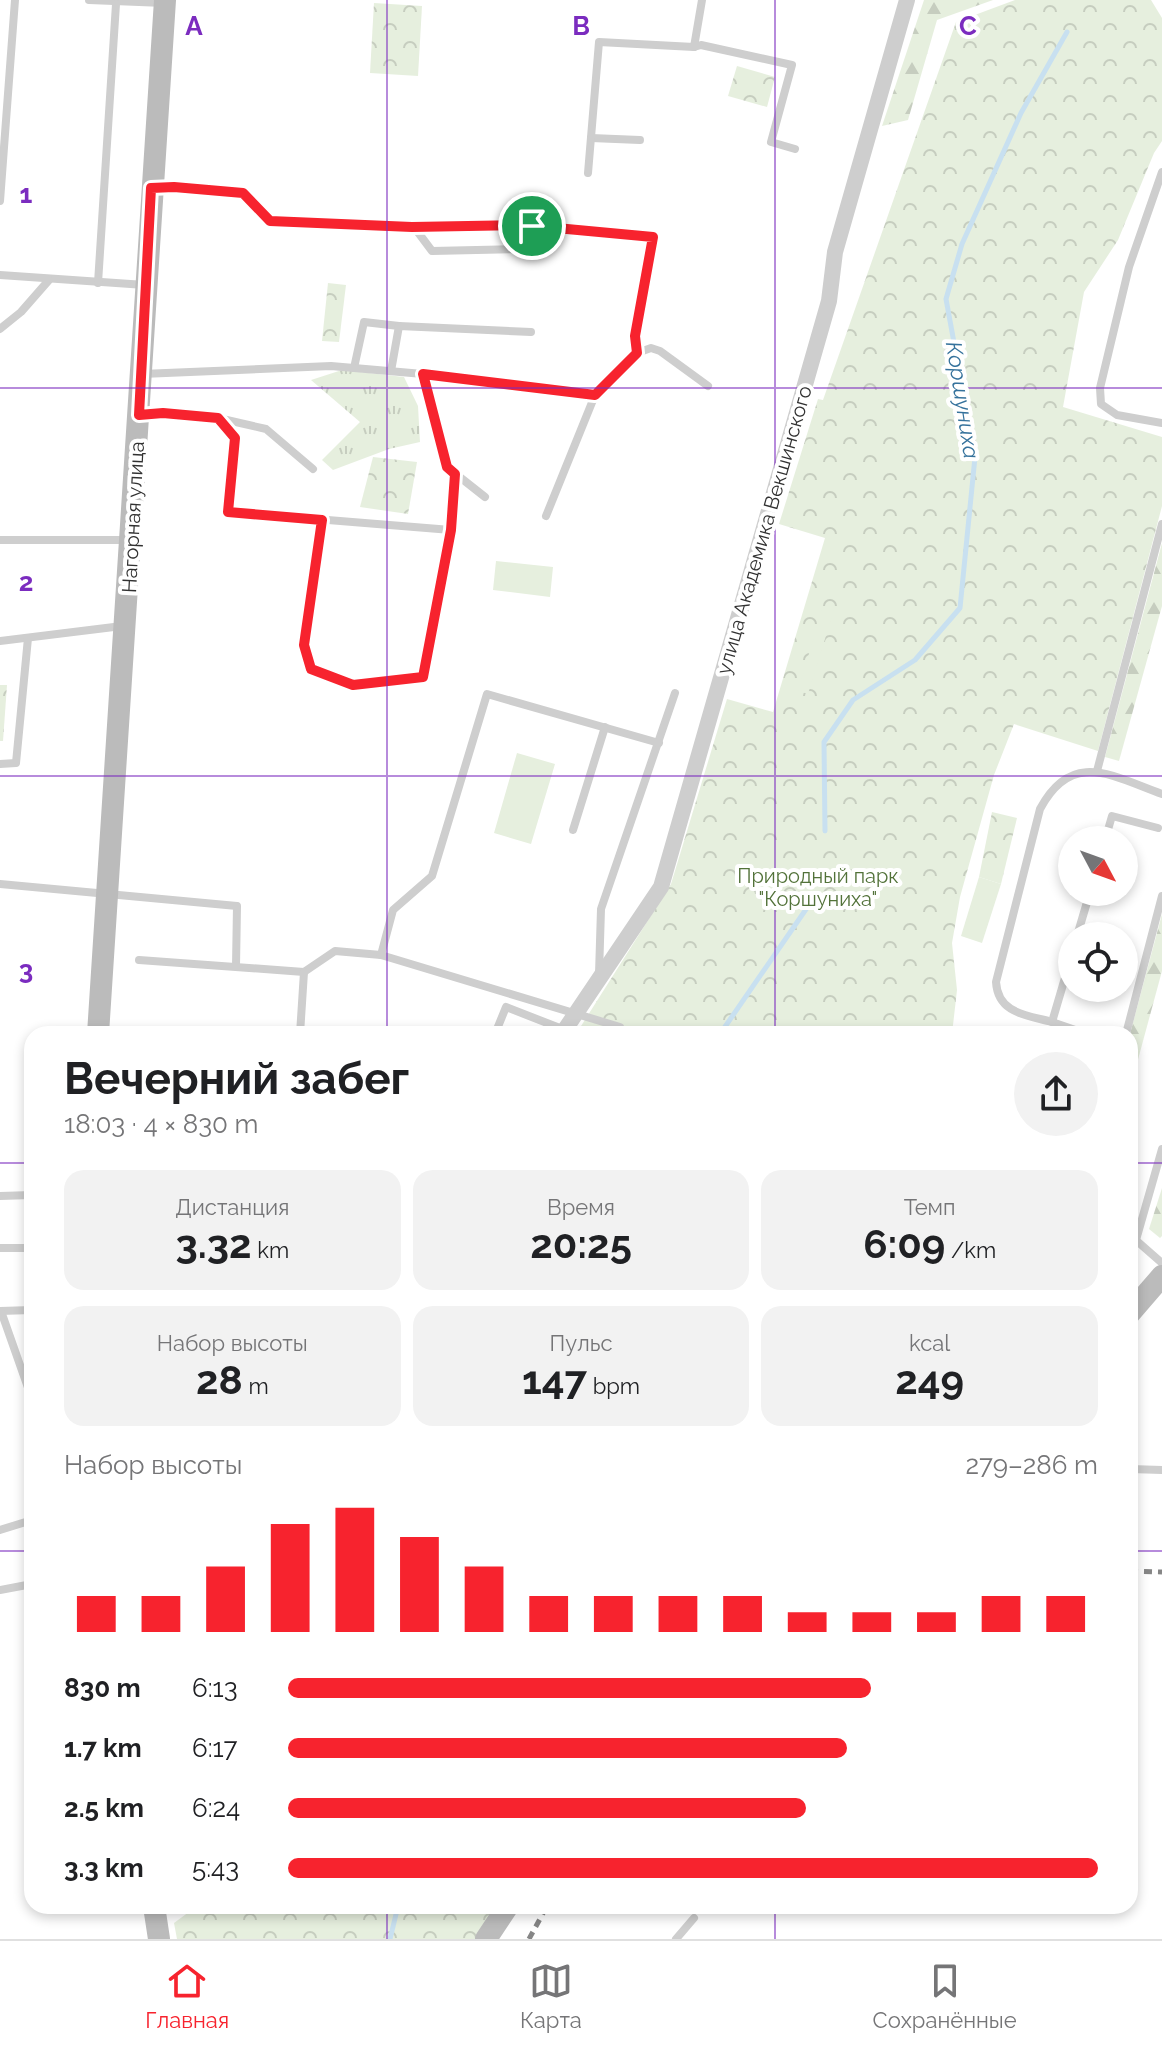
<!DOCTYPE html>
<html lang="ru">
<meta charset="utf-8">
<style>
:root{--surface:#fff;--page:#f2f2f2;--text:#202124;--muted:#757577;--line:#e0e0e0;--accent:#f7232e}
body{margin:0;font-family:Raleway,sans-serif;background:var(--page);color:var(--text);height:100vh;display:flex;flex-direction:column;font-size:30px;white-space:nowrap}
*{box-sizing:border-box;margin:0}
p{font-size:26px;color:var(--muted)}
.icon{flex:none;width:44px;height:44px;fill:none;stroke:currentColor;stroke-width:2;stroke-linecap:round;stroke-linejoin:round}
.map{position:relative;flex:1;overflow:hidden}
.drawer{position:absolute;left:24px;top:1026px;width:1114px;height:888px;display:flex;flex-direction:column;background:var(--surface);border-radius:24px;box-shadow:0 4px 12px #0003}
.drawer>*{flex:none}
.needle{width:52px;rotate:131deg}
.buttons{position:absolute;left:1058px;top:826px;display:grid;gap:16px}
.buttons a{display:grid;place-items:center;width:80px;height:80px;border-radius:50%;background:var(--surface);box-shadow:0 4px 12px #0003;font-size:40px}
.pin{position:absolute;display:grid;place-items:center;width:68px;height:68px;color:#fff;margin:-34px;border:4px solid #fff;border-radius:50%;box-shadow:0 2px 8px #0007}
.round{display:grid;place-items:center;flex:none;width:84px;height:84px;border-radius:42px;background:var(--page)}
.headline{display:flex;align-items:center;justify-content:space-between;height:136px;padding:0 40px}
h1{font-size:44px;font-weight:700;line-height:60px}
.stats{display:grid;grid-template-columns:repeat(3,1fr);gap:12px;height:136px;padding:8px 40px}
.stats div{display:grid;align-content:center;border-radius:20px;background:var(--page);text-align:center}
.stats b{font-size:40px;font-weight:700}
.stats small{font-size:22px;font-weight:400}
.stats p{font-size:22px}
.chart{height:224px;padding:16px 40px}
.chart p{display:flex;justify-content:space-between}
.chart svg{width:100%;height:144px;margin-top:8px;stroke:var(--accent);stroke-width:6}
ul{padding:0 40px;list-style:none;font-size:26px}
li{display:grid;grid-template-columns:128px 96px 1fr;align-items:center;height:60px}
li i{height:20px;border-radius:10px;background:var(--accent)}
.menu{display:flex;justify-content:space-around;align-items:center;height:112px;border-top:2px solid var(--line);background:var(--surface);font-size:22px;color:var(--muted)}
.menu a{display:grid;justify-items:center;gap:4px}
.menu .active{color:var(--accent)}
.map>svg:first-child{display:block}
.grass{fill:url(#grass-tufts)}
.forest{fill:url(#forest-firs)}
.park{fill:url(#park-crowns)}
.pitch{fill:#e6efde}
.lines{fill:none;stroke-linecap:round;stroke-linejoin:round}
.stream{stroke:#c8e0f0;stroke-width:5}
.lane{stroke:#cecece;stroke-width:8}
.street{stroke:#cecece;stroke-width:16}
.secondary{stroke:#bbb;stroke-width:22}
.rail{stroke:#868686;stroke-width:5;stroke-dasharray:8 6;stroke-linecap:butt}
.route-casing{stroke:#fff;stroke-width:16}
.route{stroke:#f7232e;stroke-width:10}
.grid{fill:none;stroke:#7b2cbf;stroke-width:2;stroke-opacity:0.55}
.labels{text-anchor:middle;stroke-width:8;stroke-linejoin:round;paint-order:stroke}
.street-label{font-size:20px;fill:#313131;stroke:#fff}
.park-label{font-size:20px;fill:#527239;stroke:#fff}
.water-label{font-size:22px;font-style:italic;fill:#35729c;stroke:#fff}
.grid-label{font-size:26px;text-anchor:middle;font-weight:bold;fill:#7b2cbf;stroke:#fff;stroke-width:8;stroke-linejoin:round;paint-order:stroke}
</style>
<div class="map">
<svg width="1162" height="1939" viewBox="0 0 1162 1939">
<defs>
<pattern id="grass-tufts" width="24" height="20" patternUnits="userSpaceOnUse" patternTransform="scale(2)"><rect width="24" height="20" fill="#e6efde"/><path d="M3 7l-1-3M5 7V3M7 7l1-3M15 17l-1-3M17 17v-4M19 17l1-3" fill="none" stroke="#c6cdbf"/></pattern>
<pattern id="forest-firs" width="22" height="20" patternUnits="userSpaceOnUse" patternTransform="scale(2)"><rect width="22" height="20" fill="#e6efde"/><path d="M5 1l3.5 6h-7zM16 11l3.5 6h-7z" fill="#c6cdbf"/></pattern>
<pattern id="park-crowns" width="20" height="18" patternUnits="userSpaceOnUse" patternTransform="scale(2)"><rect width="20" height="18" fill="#e6efde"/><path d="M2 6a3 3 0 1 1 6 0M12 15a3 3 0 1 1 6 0" fill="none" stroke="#c6cdbf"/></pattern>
</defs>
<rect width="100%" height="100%" fill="#fff"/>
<polygon class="grass" points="342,370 404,377 418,406 420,442 389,449 333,470 322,460 360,422 311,380"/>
<g class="forest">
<polygon points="924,0 993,0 937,20 908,120 882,126"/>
<polygon points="1162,543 1162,606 1119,761 1105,757"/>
<polygon points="1162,914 1162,971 1130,1089 1130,1034"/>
<polygon points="1162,1188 1162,1236 1160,1238 1149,1229"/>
</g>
<g class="park">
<polygon points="1015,0 1151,0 1162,18 1162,141 1154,153 1118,240 1084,292 1063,407 1162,437 1162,506 1098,751 1014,724 994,775 960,897 952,943 957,990 952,1034 576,1034 671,884 727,699 773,712 825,538 779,524 818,399 823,400 956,22"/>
<polygon points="374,3 422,6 418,76 370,73"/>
<polygon points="737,66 775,77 767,107 728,96"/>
<polygon points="328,283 346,285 339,342 322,341"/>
<polygon points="373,457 417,462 408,514 360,507"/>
<polygon points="0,685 7,685 3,741 0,741"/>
<polygon points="992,812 1017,818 1001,884 979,877"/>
<polygon points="197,1906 508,1906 494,1939 177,1939 174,1923"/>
</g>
<g class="pitch">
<polygon points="496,561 553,567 550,597 493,590"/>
<polygon points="823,606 834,610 808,694 798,691"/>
<polygon points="517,753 555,764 531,844 494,833"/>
<polygon points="979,877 1001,884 982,943 961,936"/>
</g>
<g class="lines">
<g class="stream">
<polyline points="825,831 824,742 853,700 915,660 960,608 975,457 946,299 962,244 1021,113 1067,32"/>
<polyline points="720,1034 811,902"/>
<polyline points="390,1939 398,1906"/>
</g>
<g class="lane">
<polyline points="89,0 164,3"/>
<polyline points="694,47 701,45 792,65 771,142 795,149"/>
<polyline points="591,138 640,140"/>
<polyline points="1162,172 1129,267 1100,388 1101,404 1117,415 1162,423"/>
<polyline points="588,173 599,42 694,47 702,0"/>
<polyline points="156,188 243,193 270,221 412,227 524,225 653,237 635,336 637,353 595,395 423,374 447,467 485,497"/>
<polyline points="0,201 15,0"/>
<polyline points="414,227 432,251 520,249 532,226"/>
<polyline points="0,275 145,285"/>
<polyline points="98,283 116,4"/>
<polyline points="0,329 21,312 49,280"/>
<polyline points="637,353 651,348 660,351 708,386"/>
<polyline points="354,368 364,322 399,326"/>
<polyline points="391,371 399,326 531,332"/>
<polyline points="142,374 331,366 423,374"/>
<polyline points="140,415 163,413 218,418 235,438 228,512 451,530"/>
<polyline points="218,418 266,429 313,469"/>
<polyline points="546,516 595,395"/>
<polyline points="322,520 304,645 311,669 353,685 423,677 451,530 455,474"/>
<polyline points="0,540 127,540"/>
<polyline points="0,641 122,626"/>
<polyline points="0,764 16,763 28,638"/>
<polyline points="1097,771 1162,524"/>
<polyline points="573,830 605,727"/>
<polyline points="1105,840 1112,816 1158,828"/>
<polyline points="0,884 237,906 236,966"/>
<polyline points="1077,936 1090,892"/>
<polyline points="1072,954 1052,1022 1087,1034"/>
<polyline points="139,960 304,972 335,951 381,955"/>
<polyline points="599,974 601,909 675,693"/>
<path d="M1052 1022C1027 1015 998 1014 996 982L1040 809C1072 749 1112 776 1162 794"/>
<polyline points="620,1027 381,955 393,910 432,876 487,694 659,743"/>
<polyline points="300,1034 304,972"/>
<polyline points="495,1034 506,1007 565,1030"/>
<polyline points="1126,1034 1162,896"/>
<polyline points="0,1196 32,1195"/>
<polyline points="1130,1235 1162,1263"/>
<polyline points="1136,1240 1162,1149"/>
<polyline points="0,1248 32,1248"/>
<polyline points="0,1311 32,1310"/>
<polyline points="1,1311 32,1399"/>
<polyline points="1130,1469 1162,1470"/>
<polyline points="0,1530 32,1520"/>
<polyline points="0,1590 32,1584"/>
<polyline points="676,1939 694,1918"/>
</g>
<polyline class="street" points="562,1034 661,887 829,301 835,252 907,0"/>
<g class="secondary">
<polyline points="98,1034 165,0"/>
<polyline points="1130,1313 1162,1276"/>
<polyline points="154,1906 159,1939"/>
<polyline points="486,1939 508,1906"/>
</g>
<g class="rail">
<polyline points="1130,1571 1162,1572"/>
<polyline points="529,1939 547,1906"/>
</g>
</g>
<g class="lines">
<defs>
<polygon id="route" points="174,187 243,193 270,221 412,227 524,225 653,237 635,336 637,353 595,395 423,374 447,467 455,474 451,530 423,677 353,685 311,669 304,645 322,520 228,512 235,438 218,418 163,413 139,415 151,188"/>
</defs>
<use href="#route" class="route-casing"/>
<use href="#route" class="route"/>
</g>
<path class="grid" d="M387 0V1034M775 0V1034M0 388H1162M0 776H1162M0 1163H32M1130 1163H1162M0 1551H32M1130 1551H1162M387 1906V1939M775 1906V1939"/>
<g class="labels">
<g class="street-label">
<text transform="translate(133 517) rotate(-87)" y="7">Нагорная улица</text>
<text transform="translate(764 530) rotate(-74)" y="7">улица Академика Векшинского</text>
</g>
<g class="park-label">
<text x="818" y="883">Природный парк<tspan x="818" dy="23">"Коршуниха"</tspan></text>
</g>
<g class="water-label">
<text transform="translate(963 400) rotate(81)" y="8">Коршуниха</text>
</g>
</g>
<g class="grid-label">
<text x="194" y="35">A</text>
<text x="581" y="35">B</text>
<text x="968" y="35">C</text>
<text x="26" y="203">1</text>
<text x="26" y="591">2</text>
<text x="26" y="979">3</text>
</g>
</svg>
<div class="buttons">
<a><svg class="needle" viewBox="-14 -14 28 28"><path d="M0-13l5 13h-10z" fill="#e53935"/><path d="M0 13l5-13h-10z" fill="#757577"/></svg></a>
<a><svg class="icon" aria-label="locate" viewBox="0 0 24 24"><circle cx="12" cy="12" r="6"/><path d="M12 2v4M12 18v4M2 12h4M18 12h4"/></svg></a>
</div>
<div class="pin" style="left:532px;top:226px;background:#1e9e55"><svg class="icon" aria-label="arrive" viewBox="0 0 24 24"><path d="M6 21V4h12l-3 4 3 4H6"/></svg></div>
<section class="drawer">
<div class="headline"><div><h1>Вечерний забег</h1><p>18:03 · 4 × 830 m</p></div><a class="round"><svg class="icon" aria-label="share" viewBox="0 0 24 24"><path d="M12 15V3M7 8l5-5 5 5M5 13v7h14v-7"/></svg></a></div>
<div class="stats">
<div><p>Дистанция</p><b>3.32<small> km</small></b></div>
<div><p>Время</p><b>20:25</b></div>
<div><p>Темп</p><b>6:09<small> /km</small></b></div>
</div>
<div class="stats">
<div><p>Набор высоты</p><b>28<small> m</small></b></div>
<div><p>Пульс</p><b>147<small> bpm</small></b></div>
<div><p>kcal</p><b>249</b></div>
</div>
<div class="chart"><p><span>Набор высоты</span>279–286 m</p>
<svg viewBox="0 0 160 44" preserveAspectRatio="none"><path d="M5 44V33M15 44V33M25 44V24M35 44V11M45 44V6M55 44V15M65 44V24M75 44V33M85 44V33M95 44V33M105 44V33M115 44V38M125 44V38M135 44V38M145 44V33M155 44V33"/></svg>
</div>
<ul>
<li><b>830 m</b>6:13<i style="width:72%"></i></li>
<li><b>1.7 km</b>6:17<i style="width:69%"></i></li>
<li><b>2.5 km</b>6:24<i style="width:64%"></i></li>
<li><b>3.3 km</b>5:43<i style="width:100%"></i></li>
</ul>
</section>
</div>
<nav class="menu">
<a class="active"><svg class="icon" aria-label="home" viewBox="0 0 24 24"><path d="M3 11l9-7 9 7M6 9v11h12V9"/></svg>Главная</a>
<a><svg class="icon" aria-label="map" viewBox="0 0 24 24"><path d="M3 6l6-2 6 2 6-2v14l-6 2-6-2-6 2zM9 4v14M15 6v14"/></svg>Карта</a>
<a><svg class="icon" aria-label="saved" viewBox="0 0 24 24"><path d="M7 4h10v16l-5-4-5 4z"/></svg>Сохранённые</a>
</nav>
